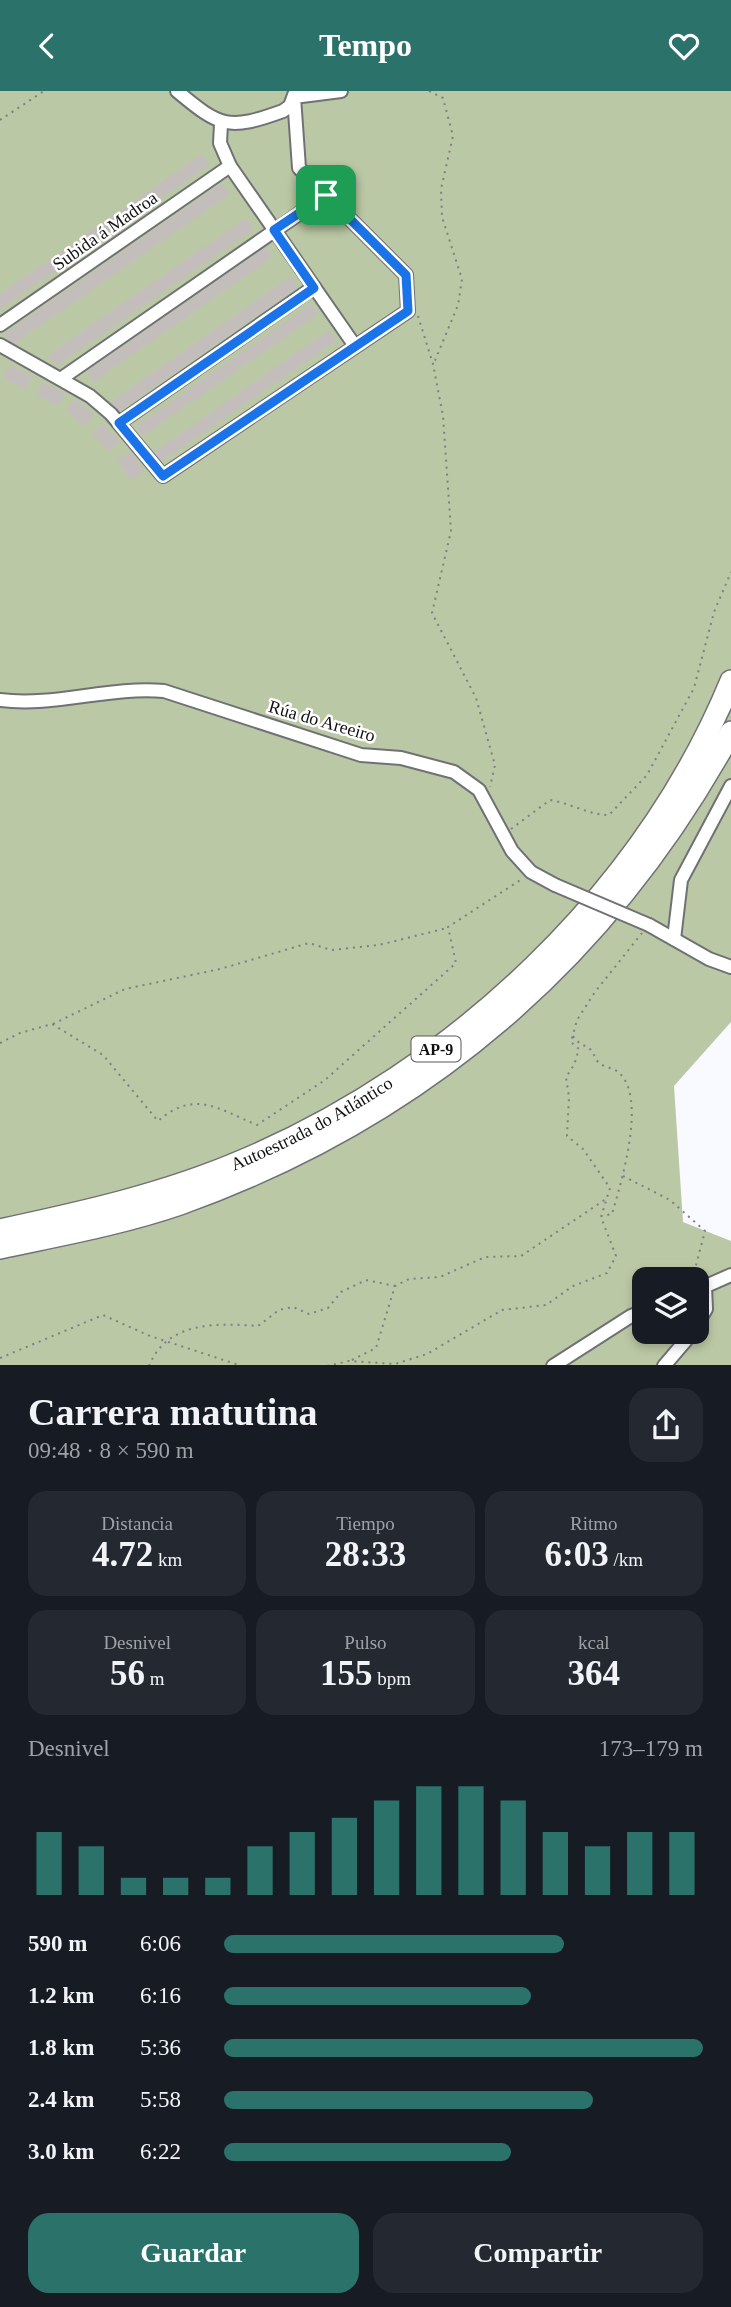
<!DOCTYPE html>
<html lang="es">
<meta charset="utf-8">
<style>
:root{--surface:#171b24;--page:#242831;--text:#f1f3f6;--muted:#9ea1a6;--accent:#2a726a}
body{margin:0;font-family:Georgia,serif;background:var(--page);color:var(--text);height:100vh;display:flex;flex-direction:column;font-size:26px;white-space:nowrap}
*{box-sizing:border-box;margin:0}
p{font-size:23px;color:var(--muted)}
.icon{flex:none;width:38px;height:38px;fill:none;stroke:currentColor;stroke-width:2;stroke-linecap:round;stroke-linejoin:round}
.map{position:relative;height:1274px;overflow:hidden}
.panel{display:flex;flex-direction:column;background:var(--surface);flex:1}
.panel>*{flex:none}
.buttons{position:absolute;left:632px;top:1176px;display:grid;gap:14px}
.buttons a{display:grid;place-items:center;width:77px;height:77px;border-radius:14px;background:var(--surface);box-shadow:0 4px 10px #0003;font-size:35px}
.pin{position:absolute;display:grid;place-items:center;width:60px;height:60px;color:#fff;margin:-30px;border-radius:14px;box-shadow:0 4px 10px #0006}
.round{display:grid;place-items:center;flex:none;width:74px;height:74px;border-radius:21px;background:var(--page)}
.summary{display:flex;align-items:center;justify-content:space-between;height:119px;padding:0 28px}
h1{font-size:38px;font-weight:700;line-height:52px}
.figures{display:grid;grid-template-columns:repeat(3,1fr);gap:10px;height:119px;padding:7px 28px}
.figures div{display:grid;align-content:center;border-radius:18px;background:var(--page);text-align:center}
.figures b{font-size:35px;font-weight:700}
.figures small{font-size:19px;font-weight:400}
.figures p{font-size:19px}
.chart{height:196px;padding:14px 28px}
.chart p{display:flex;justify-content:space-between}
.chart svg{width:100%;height:126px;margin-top:7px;stroke:var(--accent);stroke-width:6}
.action{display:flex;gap:14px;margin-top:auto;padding:14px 28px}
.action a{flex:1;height:80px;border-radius:21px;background:var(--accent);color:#fff;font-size:28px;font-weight:700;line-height:80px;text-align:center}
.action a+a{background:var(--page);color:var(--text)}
ul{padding:0 28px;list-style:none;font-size:23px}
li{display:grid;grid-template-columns:112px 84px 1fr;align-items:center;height:52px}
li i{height:18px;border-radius:9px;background:var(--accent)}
header{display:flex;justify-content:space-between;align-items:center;height:91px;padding:0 28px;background:var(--accent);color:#fff;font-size:32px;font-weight:700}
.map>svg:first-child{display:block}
.forest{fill:#bbc8a5;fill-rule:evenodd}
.building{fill:#c3bebc}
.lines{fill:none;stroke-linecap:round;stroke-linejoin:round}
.minor-casing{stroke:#707175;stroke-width:16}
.motorway-casing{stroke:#707175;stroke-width:24}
.path{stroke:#7f7f83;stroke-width:2;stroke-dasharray:2 5;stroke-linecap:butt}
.minor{stroke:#fff;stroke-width:12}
.motorway{stroke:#fff;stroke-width:21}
.minor-bridge-casing{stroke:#707175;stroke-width:16;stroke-linecap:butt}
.minor-bridge{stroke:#fff;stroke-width:12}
.route-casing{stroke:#fff;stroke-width:14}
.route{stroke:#1a73e8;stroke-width:9}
.labels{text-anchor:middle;stroke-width:5;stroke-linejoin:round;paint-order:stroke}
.shield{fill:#fff;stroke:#58585a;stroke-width:2}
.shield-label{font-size:16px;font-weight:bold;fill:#111113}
.street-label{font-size:18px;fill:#111113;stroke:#fff}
</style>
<header><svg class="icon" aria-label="back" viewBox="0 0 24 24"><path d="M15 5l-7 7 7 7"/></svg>Tempo<svg class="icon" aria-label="heart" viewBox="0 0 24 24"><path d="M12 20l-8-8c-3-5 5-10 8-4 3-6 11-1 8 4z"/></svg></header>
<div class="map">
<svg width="731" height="1275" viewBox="0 0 731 1275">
<rect width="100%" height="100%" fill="#f9faff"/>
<path class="forest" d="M0 0H731V931L674 995 683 1131 731 1150V1274L0 1275ZM644 1188H696V1241H644Z"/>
<g class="building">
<polygon points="202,63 209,74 0,218 0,203"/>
<polygon points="339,80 350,85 352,83 358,89 356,92 359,95 347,107 330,90"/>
<polygon points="222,92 230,103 12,254 4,243"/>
<polygon points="246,127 254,138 56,275 48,264"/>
<polygon points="266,156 273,166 93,291 86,281"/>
<polygon points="291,185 298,196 118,321 111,311"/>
<polygon points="311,213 318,223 143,345 136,335"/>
<polygon points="329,239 336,250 160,372 153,362"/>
<polygon points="10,274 32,285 25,298 3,287"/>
<polygon points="43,291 65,303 58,316 36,304"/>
<polygon points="75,308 94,324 84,335 66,319"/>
<polygon points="103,332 120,350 109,360 92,342"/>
<polygon points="130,360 144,380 131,390 117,369"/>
</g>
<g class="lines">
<defs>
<g id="minor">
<path d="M177 0C220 36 228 40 283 20L290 15 294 4"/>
<polyline points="221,33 220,52 230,75 355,255"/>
<polyline points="0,234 230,75"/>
<polyline points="0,254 90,305 111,323 163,385 408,220 406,184 299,77 294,6 341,0"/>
<polyline points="62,287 326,104"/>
<polyline points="119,332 314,196"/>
<path d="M0 609C55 616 109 595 164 600L361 664 401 667 454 681 479 699 512 760 531 781 555 794"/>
<polyline points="649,834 709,868 731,876"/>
<polyline points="674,848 681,789 731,695"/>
<polyline points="697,1199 731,1184"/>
<polyline points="696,1235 706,1218 705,1196"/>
<polyline points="553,1275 631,1225 644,1220"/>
<polyline points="664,1275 693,1241"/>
</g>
<g id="motorway">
<path id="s1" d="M0 1139C84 1121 165 1103 244 1069 455 979 643 803 731 590"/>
<path d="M0 1157C60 1144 122 1133 180 1113 423 1026 608 867 731 641"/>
</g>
</defs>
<use href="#minor" class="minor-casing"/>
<use href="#motorway" class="motorway-casing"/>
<g class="path">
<polyline points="429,0 443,7 453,45 441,98 442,126 462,188 458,214 434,272"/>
<polyline points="0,29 44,0"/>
<polyline points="418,225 433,273 443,325 451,440 432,522 476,607 495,674 490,696"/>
<path d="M511 738 550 709C570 712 589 724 609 724L647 684 694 597 714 521 731 481"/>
<polyline points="53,933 125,898 220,878 309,852 331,859 379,854 447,837"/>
<path d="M573 945C578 953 583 953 590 958 594 962 595 968 599 972 604 976 613 977 618 981 648 1005 621 1092 612 1123L602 1125"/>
<path d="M0 952 20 942 52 933 103 964 158 1030C195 998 218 1018 257 1034L325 989 456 872 448 836 522 788"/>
<polyline points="623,1085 670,1109 705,1140 694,1182 698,1186"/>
<polyline points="0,1267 103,1224 150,1245 242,1275"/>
<polyline points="352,1269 376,1257 395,1195 409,1188 440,1186 485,1166 521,1165 606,1108"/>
<path d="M149 1275C167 1230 217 1232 258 1235L279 1219 293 1216 309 1223 328 1217 341 1201 366 1189 395 1195"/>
<polyline points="327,1275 349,1270 395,1273 427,1263 502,1219 546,1214 573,1195 607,1182 616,1165 601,1126 610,1097 583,1058 567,1045 569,1006 566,986 574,974 579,958 571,951 577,929 595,901 642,842"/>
</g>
<use href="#minor" class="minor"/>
<use href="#motorway" class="motorway"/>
<defs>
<polyline id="minor-bridge" points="555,794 649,834"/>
</defs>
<use href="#minor-bridge" class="minor-bridge-casing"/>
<use href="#minor-bridge" class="minor-bridge"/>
</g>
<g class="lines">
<defs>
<polygon id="route" points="326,104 406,184 408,220 163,385 119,332 314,197 274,139"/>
</defs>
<use href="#route" class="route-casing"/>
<use href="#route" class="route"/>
</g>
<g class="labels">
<rect class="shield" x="411.5" y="945.5" width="49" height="25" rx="5"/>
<g class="shield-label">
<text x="436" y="964">AP-9</text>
</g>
<g class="street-label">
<text transform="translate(105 140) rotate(-35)" y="6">Subida á Madroa</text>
<text transform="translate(322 630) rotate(16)" y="6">Rúa do Areeiro</text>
<text dy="6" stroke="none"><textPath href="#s1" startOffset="331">Autoestrada do Atlántico</textPath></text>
</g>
</g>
</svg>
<div class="buttons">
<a><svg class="icon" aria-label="layers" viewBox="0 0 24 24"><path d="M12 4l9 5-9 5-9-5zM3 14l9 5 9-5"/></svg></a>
</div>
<div class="pin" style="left:326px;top:104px;background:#1e9e55"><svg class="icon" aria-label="arrive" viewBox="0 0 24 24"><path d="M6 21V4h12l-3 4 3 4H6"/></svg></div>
</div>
<section class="panel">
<div class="summary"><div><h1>Carrera matutina</h1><p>09:48 · 8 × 590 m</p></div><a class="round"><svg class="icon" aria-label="share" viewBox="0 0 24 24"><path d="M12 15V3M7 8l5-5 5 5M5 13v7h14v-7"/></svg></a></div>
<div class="figures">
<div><p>Distancia</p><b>4.72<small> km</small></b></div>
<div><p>Tiempo</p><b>28:33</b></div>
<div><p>Ritmo</p><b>6:03<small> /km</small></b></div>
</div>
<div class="figures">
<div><p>Desnivel</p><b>56<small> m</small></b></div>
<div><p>Pulso</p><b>155<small> bpm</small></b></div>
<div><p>kcal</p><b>364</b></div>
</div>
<div class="chart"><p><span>Desnivel</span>173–179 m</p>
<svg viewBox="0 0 160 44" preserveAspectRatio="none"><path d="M5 44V22M15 44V27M25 44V38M35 44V38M45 44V38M55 44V27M65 44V22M75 44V17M85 44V11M95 44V6M105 44V6M115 44V11M125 44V22M135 44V27M145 44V22M155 44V22"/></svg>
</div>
<ul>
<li><b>590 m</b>6:06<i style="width:71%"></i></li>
<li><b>1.2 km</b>6:16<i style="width:64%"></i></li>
<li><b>1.8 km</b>5:36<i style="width:100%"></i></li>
<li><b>2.4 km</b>5:58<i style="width:77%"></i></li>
<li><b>3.0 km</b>6:22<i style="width:60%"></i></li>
</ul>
<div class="action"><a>Guardar</a><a>Compartir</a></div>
</section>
